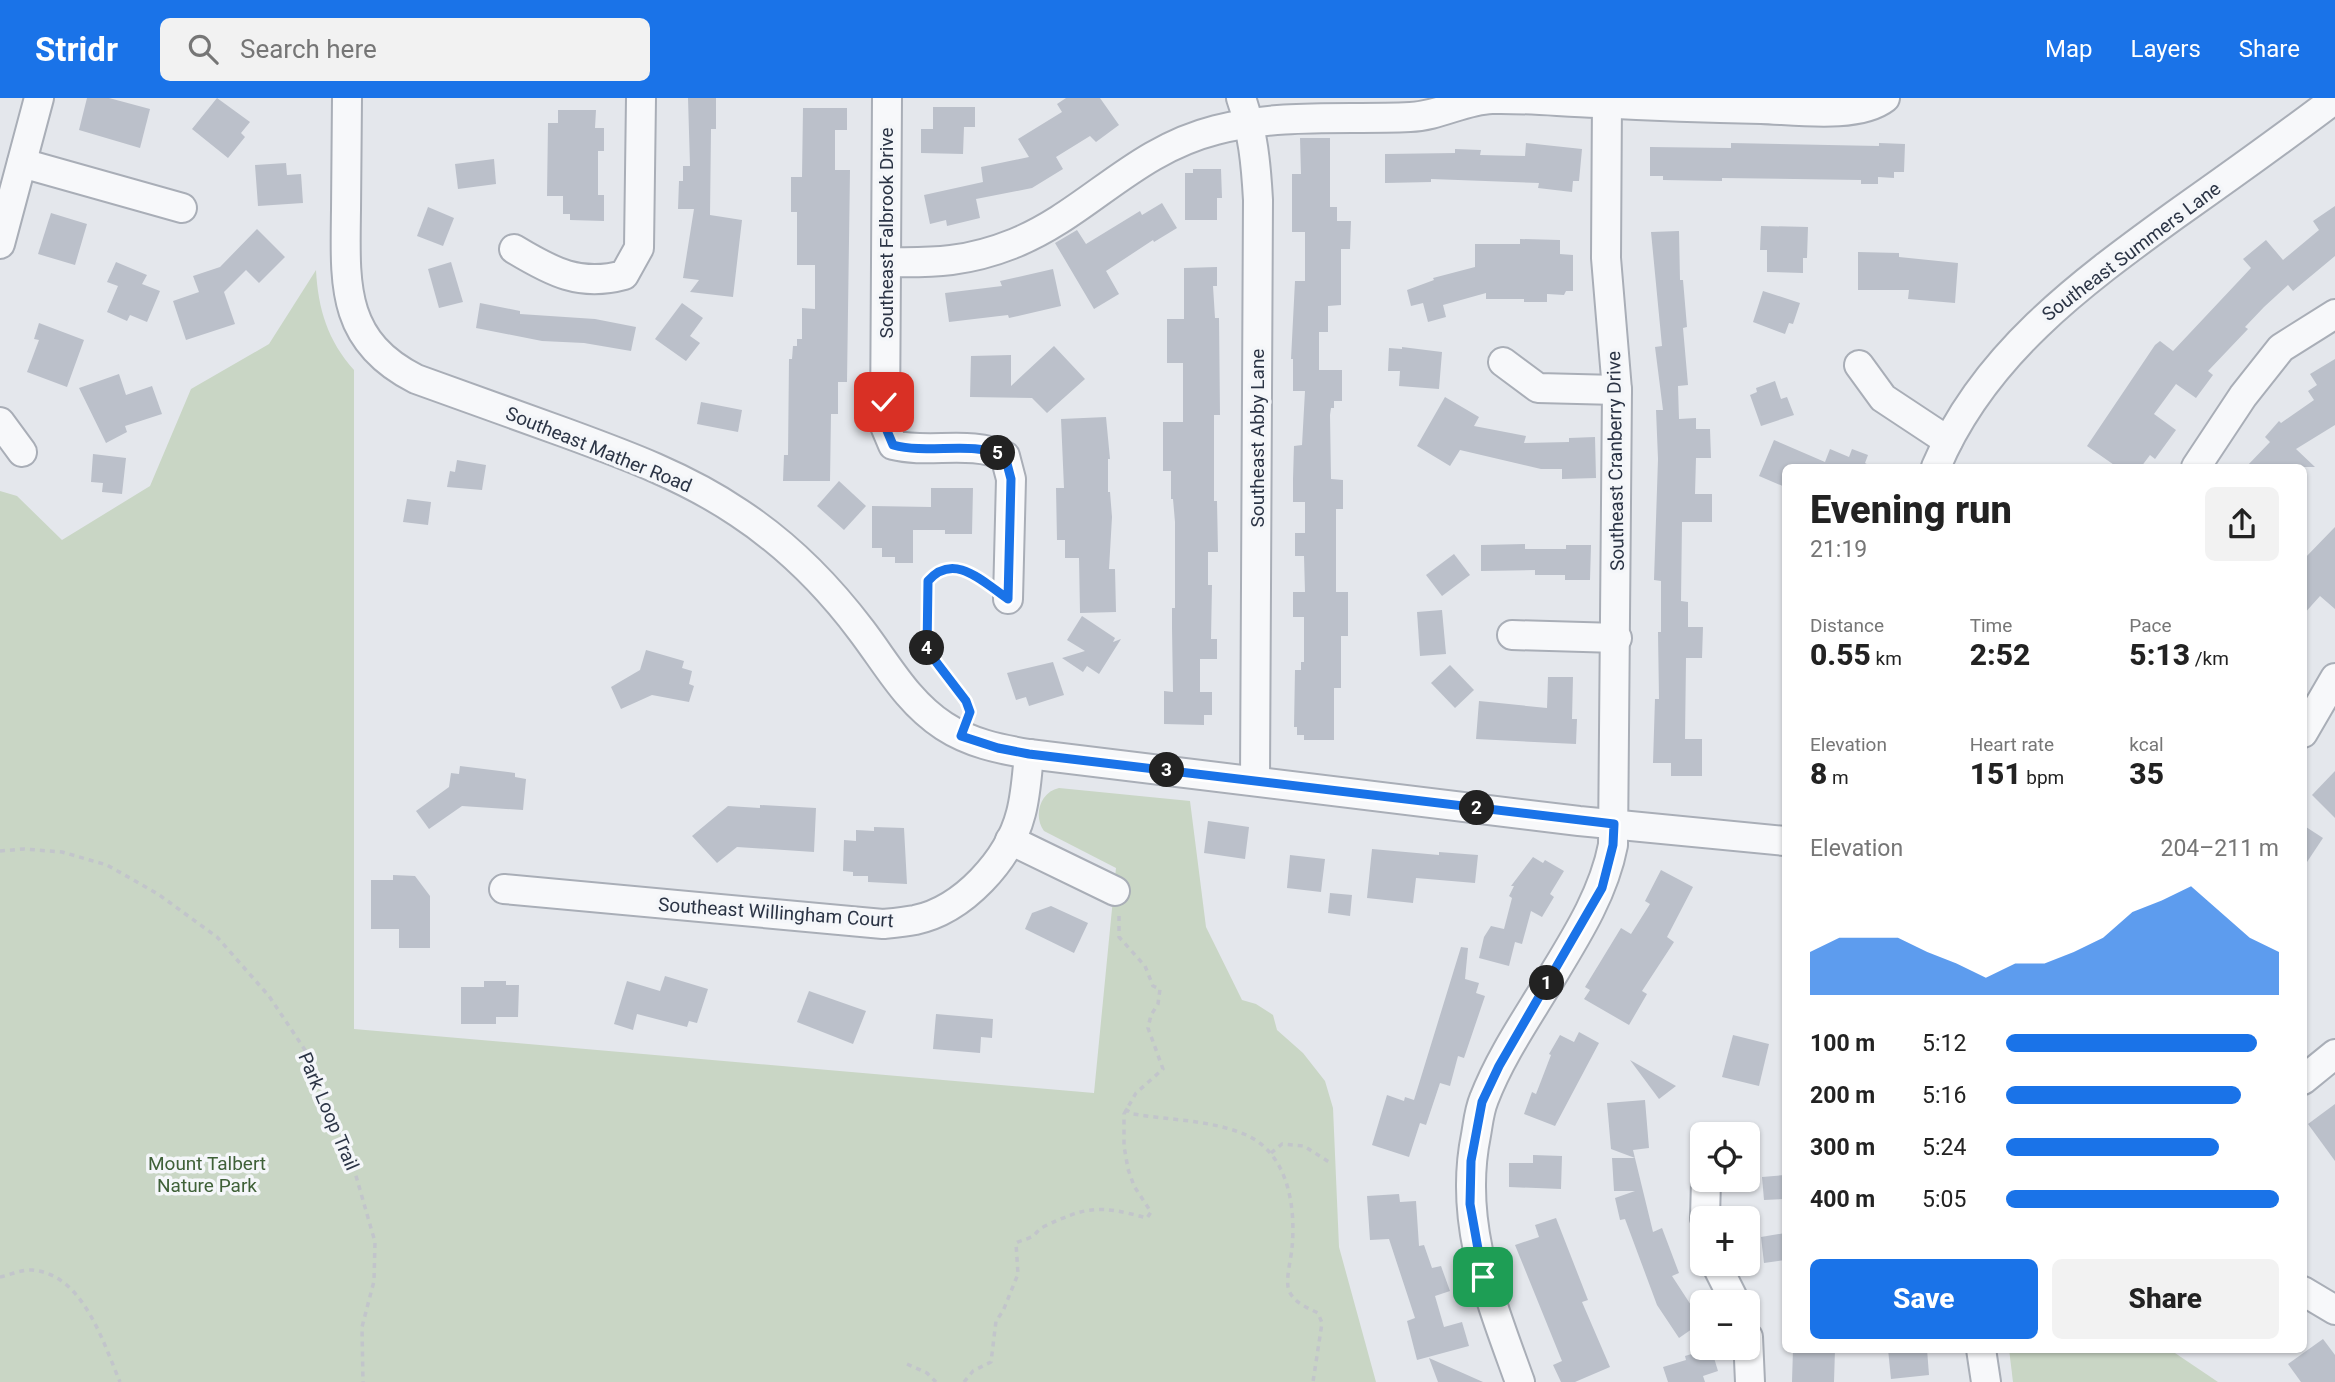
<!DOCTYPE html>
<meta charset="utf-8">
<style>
:root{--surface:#fff;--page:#f2f2f2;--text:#222;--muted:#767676;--accent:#1a73e8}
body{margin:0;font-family:Roboto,sans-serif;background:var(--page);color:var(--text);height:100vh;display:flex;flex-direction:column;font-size:26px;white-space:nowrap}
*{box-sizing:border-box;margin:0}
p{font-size:23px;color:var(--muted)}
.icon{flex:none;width:38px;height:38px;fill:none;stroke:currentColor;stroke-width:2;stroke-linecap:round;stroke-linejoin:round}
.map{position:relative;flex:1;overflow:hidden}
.sheet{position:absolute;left:1782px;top:366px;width:525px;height:889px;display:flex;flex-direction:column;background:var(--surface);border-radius:10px;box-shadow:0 2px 5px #0004}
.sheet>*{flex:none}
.tools{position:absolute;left:1690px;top:1024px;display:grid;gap:14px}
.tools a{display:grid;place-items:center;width:70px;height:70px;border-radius:10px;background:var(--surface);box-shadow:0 2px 5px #0004;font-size:35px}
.pin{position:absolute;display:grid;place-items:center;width:60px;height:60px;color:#fff;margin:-30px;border-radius:14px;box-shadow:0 4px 10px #0006}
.km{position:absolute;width:35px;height:35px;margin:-18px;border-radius:50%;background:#222;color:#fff;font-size:19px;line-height:35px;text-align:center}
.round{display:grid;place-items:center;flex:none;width:74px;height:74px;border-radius:10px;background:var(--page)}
.summary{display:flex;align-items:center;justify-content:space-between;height:119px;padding:0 28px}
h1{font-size:38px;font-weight:800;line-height:52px}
.metrics{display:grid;grid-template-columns:repeat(3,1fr);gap:10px;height:119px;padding:7px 28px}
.metrics div{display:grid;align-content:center}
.metrics b{font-size:30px;font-weight:800}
.metrics small{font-size:19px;font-weight:400}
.metrics p{font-size:19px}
.chart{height:196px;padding:14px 28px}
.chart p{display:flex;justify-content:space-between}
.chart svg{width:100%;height:126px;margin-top:7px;fill:var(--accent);opacity:.7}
.cta{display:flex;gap:14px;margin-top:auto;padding:14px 28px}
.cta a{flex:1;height:80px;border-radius:10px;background:var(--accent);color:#fff;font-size:28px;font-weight:800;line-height:80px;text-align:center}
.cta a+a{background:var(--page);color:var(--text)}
ul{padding:0 28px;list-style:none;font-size:23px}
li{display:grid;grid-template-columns:112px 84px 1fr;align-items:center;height:52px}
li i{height:18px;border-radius:9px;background:var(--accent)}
header{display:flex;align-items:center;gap:42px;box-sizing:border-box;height:98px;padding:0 35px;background:var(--accent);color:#fff}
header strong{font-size:33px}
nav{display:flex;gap:38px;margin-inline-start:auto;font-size:24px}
.search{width:490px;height:63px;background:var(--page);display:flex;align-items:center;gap:18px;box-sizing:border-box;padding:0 24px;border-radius:10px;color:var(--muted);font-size:26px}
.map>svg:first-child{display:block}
.green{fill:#c9d6c5}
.building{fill:#bbc0ca}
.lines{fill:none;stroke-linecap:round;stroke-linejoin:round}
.minor-casing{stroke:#a9aeb7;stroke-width:32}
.path{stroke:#c2c5cb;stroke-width:3.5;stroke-dasharray:5 5;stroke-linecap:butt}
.minor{stroke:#f7f8fa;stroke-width:28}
.route-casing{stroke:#fff;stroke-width:14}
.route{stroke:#1a73e8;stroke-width:9}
.labels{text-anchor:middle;stroke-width:7;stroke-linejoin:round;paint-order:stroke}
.street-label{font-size:19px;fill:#2b3445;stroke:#f4f6f9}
.park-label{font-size:19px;fill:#3f6138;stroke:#f4f6f9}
</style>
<header>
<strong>Stridr</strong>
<div class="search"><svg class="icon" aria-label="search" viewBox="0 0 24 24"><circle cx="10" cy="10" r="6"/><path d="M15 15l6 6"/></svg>Search here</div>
<nav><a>Map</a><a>Layers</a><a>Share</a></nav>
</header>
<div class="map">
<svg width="2335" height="1284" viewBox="0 0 2335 1284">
<rect width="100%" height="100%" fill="#e4e7ec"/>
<g class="green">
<path d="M316 172C318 211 328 243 354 272V931L1094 995 1116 770 1044 733C1033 718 1040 694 1059 690L1190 703 1206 829 1242 902 1256 906 1273 917 1277 932 1303 955 1325 983 1333 1010 1339 1149 1376 1284H0V393L17 398 62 442 150 388 191 291 269 246Z"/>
<polygon points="2009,1251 2169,1251 2218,1284 2013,1284"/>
</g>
<g class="building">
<polygon points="87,0 109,0 150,11 140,50 79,32"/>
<polygon points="217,0 250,24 241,35 245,39 228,60 192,31"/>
<polygon points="688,0 716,0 716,31 711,31 710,117 742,122 733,199 690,194 699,182 683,180 694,111 678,111 679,83 683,83 683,68 690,68"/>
<polygon points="1066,0 1100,0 1119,27 1096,44 1090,38 1056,59 1063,71 1032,90 976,101 980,120 947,128 946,122 930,126 924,97 983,84 981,69 1029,59 1018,41 1062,14 1057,6"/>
<polygon points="933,9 975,9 975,29 964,29 963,56 921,55 921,31 933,31"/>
<polygon points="803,10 847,10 847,32 835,32 835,72 850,72 847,284 838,284 838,316 831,316 830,383 783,383 784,357 788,357 789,261 792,261 793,248 797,248 797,241 802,241 802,210 815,211 815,167 797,167 797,114 791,114 791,79 802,79"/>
<polygon points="558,12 596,12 595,30 604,30 604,53 598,53 598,97 604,97 604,123 570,122 570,116 563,116 563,98 547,98 548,25 558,25"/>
<polygon points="1300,40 1330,40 1330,109 1337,109 1337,123 1351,123 1350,151 1341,151 1341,207 1328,208 1328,234 1319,234 1319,272 1342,272 1342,303 1334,303 1334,310 1331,310 1330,317 1331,381 1343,382 1343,411 1336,411 1336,494 1348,494 1348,538 1341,538 1341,590 1334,590 1334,642 1304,642 1304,637 1297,637 1297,629 1294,629 1295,572 1301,572 1301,564 1304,564 1304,519 1293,519 1293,494 1305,494 1304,458 1295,458 1295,435 1305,435 1305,404 1293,404 1293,381 1294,348 1302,347 1305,293 1293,293 1293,261 1291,261 1295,183 1305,183 1305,134 1292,134 1292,76 1301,76"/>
<polygon points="1526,45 1582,51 1579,83 1573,83 1572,94 1538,90 1539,85 1431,81 1431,84 1385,85 1385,56 1455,55 1455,51 1481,52 1480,57 1525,58"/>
<polygon points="1731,45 1879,48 1879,45 1905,46 1904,74 1894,74 1894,80 1878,79 1878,86 1861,86 1861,82 1722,80 1722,83 1663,82 1663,78 1650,78 1650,49 1731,50"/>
<polygon points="494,61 496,86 458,91 455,66"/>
<polygon points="286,65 287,77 301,76 303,105 258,108 255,67"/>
<polygon points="1193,71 1221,71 1222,100 1217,100 1217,122 1185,122 1185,75 1193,75"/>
<polygon points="1162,105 1177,130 1154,144 1153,142 1106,173 1119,196 1094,211 1055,145 1077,132 1086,146 1140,113 1142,117"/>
<polygon points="2335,108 2335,158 2293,193 2288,187 2264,209 2245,229 2248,231 2208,273 2213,277 2196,300 2176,286 2154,316 2176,332 2155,361 2150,357 2141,369 2117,369 2087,348 2155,247 2160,243 2173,253 2251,170 2243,161 2266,142 2283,162 2319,132 2313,123"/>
<polygon points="428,109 454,120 443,148 417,138"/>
<polygon points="51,115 87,126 75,167 38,156"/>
<polygon points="1761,128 1808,129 1807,160 1803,160 1803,175 1767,174 1767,152 1760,152"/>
<polygon points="257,131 285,159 259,185 246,172 224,194 235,226 186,242 173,203 199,194 193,178 220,169"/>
<polygon points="1679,133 1680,182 1683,182 1687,229 1683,230 1688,287 1678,288 1679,321 1696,320 1696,331 1710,331 1711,360 1696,360 1695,396 1712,396 1712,424 1682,424 1681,503 1688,504 1688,529 1703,529 1702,560 1686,560 1685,641 1702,641 1702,678 1671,678 1671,665 1653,665 1655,601 1659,601 1658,534 1661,534 1661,483 1654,482 1658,361 1656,312 1663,312 1655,249 1662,248 1651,134"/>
<polygon points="1520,141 1560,142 1560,156 1573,157 1573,193 1566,193 1564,197 1547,196 1547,204 1524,204 1524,201 1486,201 1486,195 1443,207 1446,219 1428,224 1423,205 1411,208 1407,192 1434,182 1433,180 1475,169 1475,146 1520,146"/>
<polygon points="1858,154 1899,155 1899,159 1958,165 1955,205 1908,201 1909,192 1858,192"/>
<polygon points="116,164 147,177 142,186 160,193 147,224 130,217 127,223 107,214 118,188 107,184"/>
<polygon points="451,164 463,204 439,210 428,171"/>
<polygon points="1217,169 1217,188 1213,188 1215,220 1219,220 1220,317 1214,317 1214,403 1217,403 1218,454 1208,454 1208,487 1212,487 1211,541 1217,541 1217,561 1200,561 1200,594 1212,594 1212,617 1204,617 1204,627 1164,626 1164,593 1173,594 1172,530 1172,510 1175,510 1175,424 1173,401 1171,401 1171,373 1163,373 1163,324 1183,324 1183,265 1167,265 1167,221 1184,221 1184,170"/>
<polygon points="1053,171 1061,208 1009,220 1008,217 949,224 945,195 1002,188 1000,183"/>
<polygon points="1763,193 1800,205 1793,226 1789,225 1785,236 1753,224"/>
<polygon points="480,205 520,213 520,216 595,221 636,229 631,253 584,245 542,243 476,230"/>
<polygon points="682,205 703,220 690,238 700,245 686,263 655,241"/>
<polygon points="39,225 84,242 67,289 27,274 39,242 34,241"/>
<polygon points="1054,248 1085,281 1047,315 1032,300 970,299 971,258 1011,257 1011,288"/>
<polygon points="1402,249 1442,254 1439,291 1399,288 1400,273 1388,273 1389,250 1402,251"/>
<polygon points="2335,261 2335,327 2296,351 2315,369 2246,369 2270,344 2265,339 2279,323 2281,325 2314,302 2308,293 2317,287 2310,276"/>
<polygon points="119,276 126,297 152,288 162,316 125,328 127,334 106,345 79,290"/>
<polygon points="1775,283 1781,301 1787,299 1794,317 1761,328 1750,297 1757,294 1756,290"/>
<polygon points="1445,299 1479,319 1474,328 1526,338 1524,345 1569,344 1569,340 1595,339 1596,380 1562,381 1562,371 1541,371 1460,352 1450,368 1417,348"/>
<polygon points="701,304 742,312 738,334 697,326"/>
<polygon points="1106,319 1110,361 1108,361 1108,394 1110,394 1112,419 1109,471 1115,471 1116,514 1080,515 1079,460 1065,460 1065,442 1057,442 1056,390 1064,390 1061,321"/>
<polygon points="1774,342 1825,364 1830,351 1849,359 1852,351 1868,357 1865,365 1872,369 1785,369 1785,389 1759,378"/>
<polygon points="93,356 126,360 122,396 102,394 103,385 91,384"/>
<polygon points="457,362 486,367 482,392 447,389 450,373 455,374"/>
<polygon points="839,383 866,408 844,432 817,408"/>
<polygon points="931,390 973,390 972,436 945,436 945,432 913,432 913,465 895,465 895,459 882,459 882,450 872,450 872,408 931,409"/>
<polygon points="407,401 431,404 428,427 403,424"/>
<polygon points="2335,429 2335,511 2320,498 2303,517 2303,462"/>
<polygon points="1525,446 1525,451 1566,451 1566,447 1591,447 1590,482 1565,482 1565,477 1535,477 1535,472 1481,473 1481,447"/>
<polygon points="1454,456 1470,477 1442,498 1426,477"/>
<polygon points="1442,512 1446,556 1420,558 1417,514"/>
<polygon points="1082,518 1115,540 1113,544 1121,541 1099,576 1087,568 1083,574 1062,560 1085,553 1067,542"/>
<polygon points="646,552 684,563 682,570 692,573 689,586 694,588 689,604 652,597 621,611 611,589 640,572"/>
<polygon points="1053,564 1064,597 1029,608 1026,599 1016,602 1007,575"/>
<polygon points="1450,567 1474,592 1455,610 1431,585"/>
<polygon points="1548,579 1573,579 1572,621 1577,621 1576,646 1476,641 1479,603 1547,610"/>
<polygon points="460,668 515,675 515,679 526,681 523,712 462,708 429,731 416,713 449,689 451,675 459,676"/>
<polygon points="2335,673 2335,720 2312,697"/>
<polygon points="760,707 816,710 814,754 737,749 717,765 692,738 728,708 760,710"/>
<polygon points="1208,723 1249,729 1245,761 1204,755"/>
<polygon points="2303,727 2323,740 2303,770"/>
<polygon points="874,729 904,730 907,786 868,784 868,778 853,778 853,774 843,773 844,742 856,743 856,732 874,733"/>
<polygon points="1372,751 1439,757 1439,754 1478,757 1475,785 1416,780 1413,805 1367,800"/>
<polygon points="1290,757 1325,761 1321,794 1287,790"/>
<polygon points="1533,759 1543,765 1545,762 1564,773 1550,796 1554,799 1542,819 1531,813 1522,846 1515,844 1509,868 1479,860 1484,839 1491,828 1504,831 1512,800 1509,798 1514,788 1511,788"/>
<polygon points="1661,772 1693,789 1667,839 1674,844 1642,893 1647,896 1629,927 1584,901 1590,892 1585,889 1621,830 1631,836 1650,806 1645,803"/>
<polygon points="393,777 415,778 430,798 430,850 399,850 399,831 371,831 371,782 393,782"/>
<polygon points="1330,795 1352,797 1350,818 1328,815"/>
<polygon points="1051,808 1088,825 1074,855 1025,831 1032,815"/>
<polygon points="1461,849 1468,850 1465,881 1479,885 1476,895 1485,898 1464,960 1458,958 1450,988 1440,985 1426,1027 1420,1025 1409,1059 1372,1047 1387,997 1404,1003 1405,999 1414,1002"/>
<polygon points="665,878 708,891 697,925 689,923 687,929 637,916 633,932 614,926 627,883 660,893"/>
<polygon points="484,883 506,883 506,887 519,887 518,919 496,919 496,926 461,926 461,889 484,889"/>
<polygon points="809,893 866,913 853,946 797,924"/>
<polygon points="936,916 993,921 992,940 981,939 980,955 933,951"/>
<polygon points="1579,934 1599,945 1555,1028 1524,1016 1532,994 1536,996 1551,957 1549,956 1560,937 1574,944"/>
<polygon points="1733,937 1769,946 1759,988 1722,979"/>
<polygon points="1630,962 1676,988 1659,1001"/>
<polygon points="1645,1002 1649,1050 1633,1052 1653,1134 1662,1130 1679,1175 1672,1178 1702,1224 1679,1240 1657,1207 1625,1121 1620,1122 1615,1100 1635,1093 1614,1093 1612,1060 1635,1060 1611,1051 1607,1005"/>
<polygon points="2335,1006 2335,1063 2308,1026"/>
<polygon points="1533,1057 1562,1058 1561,1091 1509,1089 1509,1065 1533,1065"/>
<polygon points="1785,1077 1785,1101 1764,1102 1762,1079"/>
<polygon points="1399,1096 1400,1104 1416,1103 1419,1148 1424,1147 1432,1170 1441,1168 1450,1193 1435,1198 1444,1229 1462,1224 1469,1248 1417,1262 1407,1223 1415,1220 1389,1141 1370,1142 1367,1098"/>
<polygon points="1556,1120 1588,1202 1582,1204 1610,1269 1575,1284 1561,1284 1553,1267 1562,1263 1515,1147 1539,1139 1535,1127"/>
<polygon points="1785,1135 1785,1162 1764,1165 1761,1139"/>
<polygon points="2323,1241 2335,1257 2335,1284 2301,1284 2288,1266"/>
<polygon points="1711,1250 1718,1273 1703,1278 1705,1284 1668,1284 1663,1269 1686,1262 1685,1258"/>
<polygon points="1793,1251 1835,1251 1834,1284 1792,1284"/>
<polygon points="1888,1251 1927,1251 1929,1277 1891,1281"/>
<polygon points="1429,1260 1483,1284 1438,1284"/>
</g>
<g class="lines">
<defs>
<g id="minor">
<path d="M347 0C347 37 346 75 346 112 345 187 341 243 416 281 466 299 516 317 566 335 626 357 686 379 739 415 786 446 827 487 861 532 887 566 907 604 944 628 970 645 999 651 1029 656L1579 723 1785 743"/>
<path d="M887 0 885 328 893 347C929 356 970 342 1005 358L1011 381 1008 501"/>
<path d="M1241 0C1253 34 1256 66 1258 102L1255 683"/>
<polyline points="22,65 182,110"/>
<polyline points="0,146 39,0"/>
<path d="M514 151C552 174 580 189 624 177L639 150 641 0"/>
<path d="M886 164C935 165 968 164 1015 145 1088 115 1133 53 1216 32 1282 15 1343 22 1410 19 1439 18 1464 2 1492 1 1527 0 1562 4 1597 5 1652 8 1706 10 1761 11 1795 12 1858 21 1885 0"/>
<polyline points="1503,264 1538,290 1617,292"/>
<polyline points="1859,267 1883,300 1948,343"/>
<polyline points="0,324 22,354"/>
<path d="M1936 369C1983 257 2080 186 2175 117 2229 79 2282 41 2335 1"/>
<polyline points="2196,369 2243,298 2281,250 2335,216"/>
<polyline points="1512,537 1617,540"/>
<polyline points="2303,635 2335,580"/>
<polyline points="1010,742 1115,793"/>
<path d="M504 791 883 826C893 825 904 824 915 822 963 812 1009 762 1021 715 1026 696 1027 676 1029 656"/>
<polyline points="2303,982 2335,956"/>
<polyline points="1705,1120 1706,1082"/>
<polyline points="1716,1166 1735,1204"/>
<polyline points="2303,1193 2335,1212"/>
<polyline points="1748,1239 1750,1284"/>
<polyline points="1981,1251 1986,1284"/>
<path d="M1520 1284C1491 1203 1458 1125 1476 1037 1478 1026 1479 1013 1484 1001 1499 962 1523 926 1545 890 1572 845 1603 799 1613 747L1617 292 1606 160 1607 0"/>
</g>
</defs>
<use href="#minor" class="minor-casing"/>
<g class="path">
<path d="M969 616 966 603 927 552 928 483C948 459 962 470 984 484"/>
<polyline points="0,753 24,751 62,754 107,767 158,796 217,839 269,898 305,952 320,983 352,1064 375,1144 374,1183 362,1229 363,1284"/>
<path d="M1125 1011 1133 1016C1169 1022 1210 1022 1244 1036 1288 1054 1296 1108 1292 1150 1291 1162 1285 1182 1289 1193 1295 1205 1306 1209 1318 1215L1322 1225 1313 1284"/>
<polyline points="1271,1055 1282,1046 1304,1048 1329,1064"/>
<path d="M0 1179C10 1177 22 1171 32 1172 83 1176 103 1244 120 1284"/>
<polyline points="907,1266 927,1275 936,1284"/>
<path d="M964 1284 973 1273 991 1264 996 1223 1003 1213 1018 1176 1016 1145C1021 1142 1026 1142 1031 1139 1036 1137 1038 1131 1043 1129 1087 1108 1099 1107 1147 1120L1151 1114 1134 1088 1128 1071 1124 1048V1016L1136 995 1163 971 1148 930 1151 917 1158 906 1160 891 1153 888 1145 868 1119 839V815"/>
</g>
<use href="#minor" class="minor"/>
</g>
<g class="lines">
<defs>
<path id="route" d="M884 304 885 328 893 347C930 357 970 342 1005 358L1011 381 1008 501C983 484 954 453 928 483L927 552 966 603 970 614 961 638 998 650 1029 656 1614 726 1613 747 1602 790 1499 968 1482 1004 1471 1063 1470 1106 1483 1179"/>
</defs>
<use href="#route" class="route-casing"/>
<use href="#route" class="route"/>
</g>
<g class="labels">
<g class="street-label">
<text transform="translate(886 135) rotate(-90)" y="7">Southeast Falbrook Drive</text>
<text transform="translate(2131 153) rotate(-37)" y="7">Southeast Summers Lane</text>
<text transform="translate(1257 340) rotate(-90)" y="7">Southeast Abby Lane</text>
<text transform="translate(599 351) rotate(22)" y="7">Southeast Mather Road</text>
<text transform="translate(1615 363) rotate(-91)" y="7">Southeast Cranberry Drive</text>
<text transform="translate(776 814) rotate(4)" y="7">Southeast Willingham Court</text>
<text transform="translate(329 1013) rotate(67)" y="7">Park Loop Trail</text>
</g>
<g class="park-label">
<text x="207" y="1072">Mount Talbert<tspan x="207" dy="22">Nature Park</tspan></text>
</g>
</g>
</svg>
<div class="tools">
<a><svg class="icon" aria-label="locate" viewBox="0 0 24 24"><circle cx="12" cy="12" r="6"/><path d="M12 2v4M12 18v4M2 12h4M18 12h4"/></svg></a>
<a>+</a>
<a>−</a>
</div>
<div class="pin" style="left:1483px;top:1179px;background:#1e9e55"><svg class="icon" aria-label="arrive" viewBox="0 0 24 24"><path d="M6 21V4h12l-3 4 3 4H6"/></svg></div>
<div class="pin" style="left:884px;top:304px;background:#d93025"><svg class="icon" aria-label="check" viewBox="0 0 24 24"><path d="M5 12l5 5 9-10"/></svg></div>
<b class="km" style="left:1547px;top:885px">1</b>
<b class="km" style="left:1477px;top:710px">2</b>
<b class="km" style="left:1167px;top:672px">3</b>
<b class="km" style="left:927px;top:550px">4</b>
<b class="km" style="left:998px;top:355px">5</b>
<section class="sheet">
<div class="summary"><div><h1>Evening run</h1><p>21:19</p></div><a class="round"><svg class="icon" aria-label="share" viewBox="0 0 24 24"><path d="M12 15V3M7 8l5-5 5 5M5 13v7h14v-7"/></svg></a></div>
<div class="metrics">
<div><p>Distance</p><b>0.55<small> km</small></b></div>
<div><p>Time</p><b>2:52</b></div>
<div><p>Pace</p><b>5:13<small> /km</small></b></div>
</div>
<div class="metrics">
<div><p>Elevation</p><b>8<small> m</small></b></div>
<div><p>Heart rate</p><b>151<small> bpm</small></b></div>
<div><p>kcal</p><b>35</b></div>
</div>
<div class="chart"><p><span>Elevation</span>204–211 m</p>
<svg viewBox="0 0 160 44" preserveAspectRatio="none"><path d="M0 44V29L10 24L20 24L30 24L40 29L50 33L60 38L70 33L80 33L90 29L100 24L110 15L120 11L130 6L140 15L150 24L160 29V44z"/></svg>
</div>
<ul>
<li><b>100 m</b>5:12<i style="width:92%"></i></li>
<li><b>200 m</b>5:16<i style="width:86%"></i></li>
<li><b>300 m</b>5:24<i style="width:78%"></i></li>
<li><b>400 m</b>5:05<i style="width:100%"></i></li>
</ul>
<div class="cta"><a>Save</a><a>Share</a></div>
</section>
</div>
